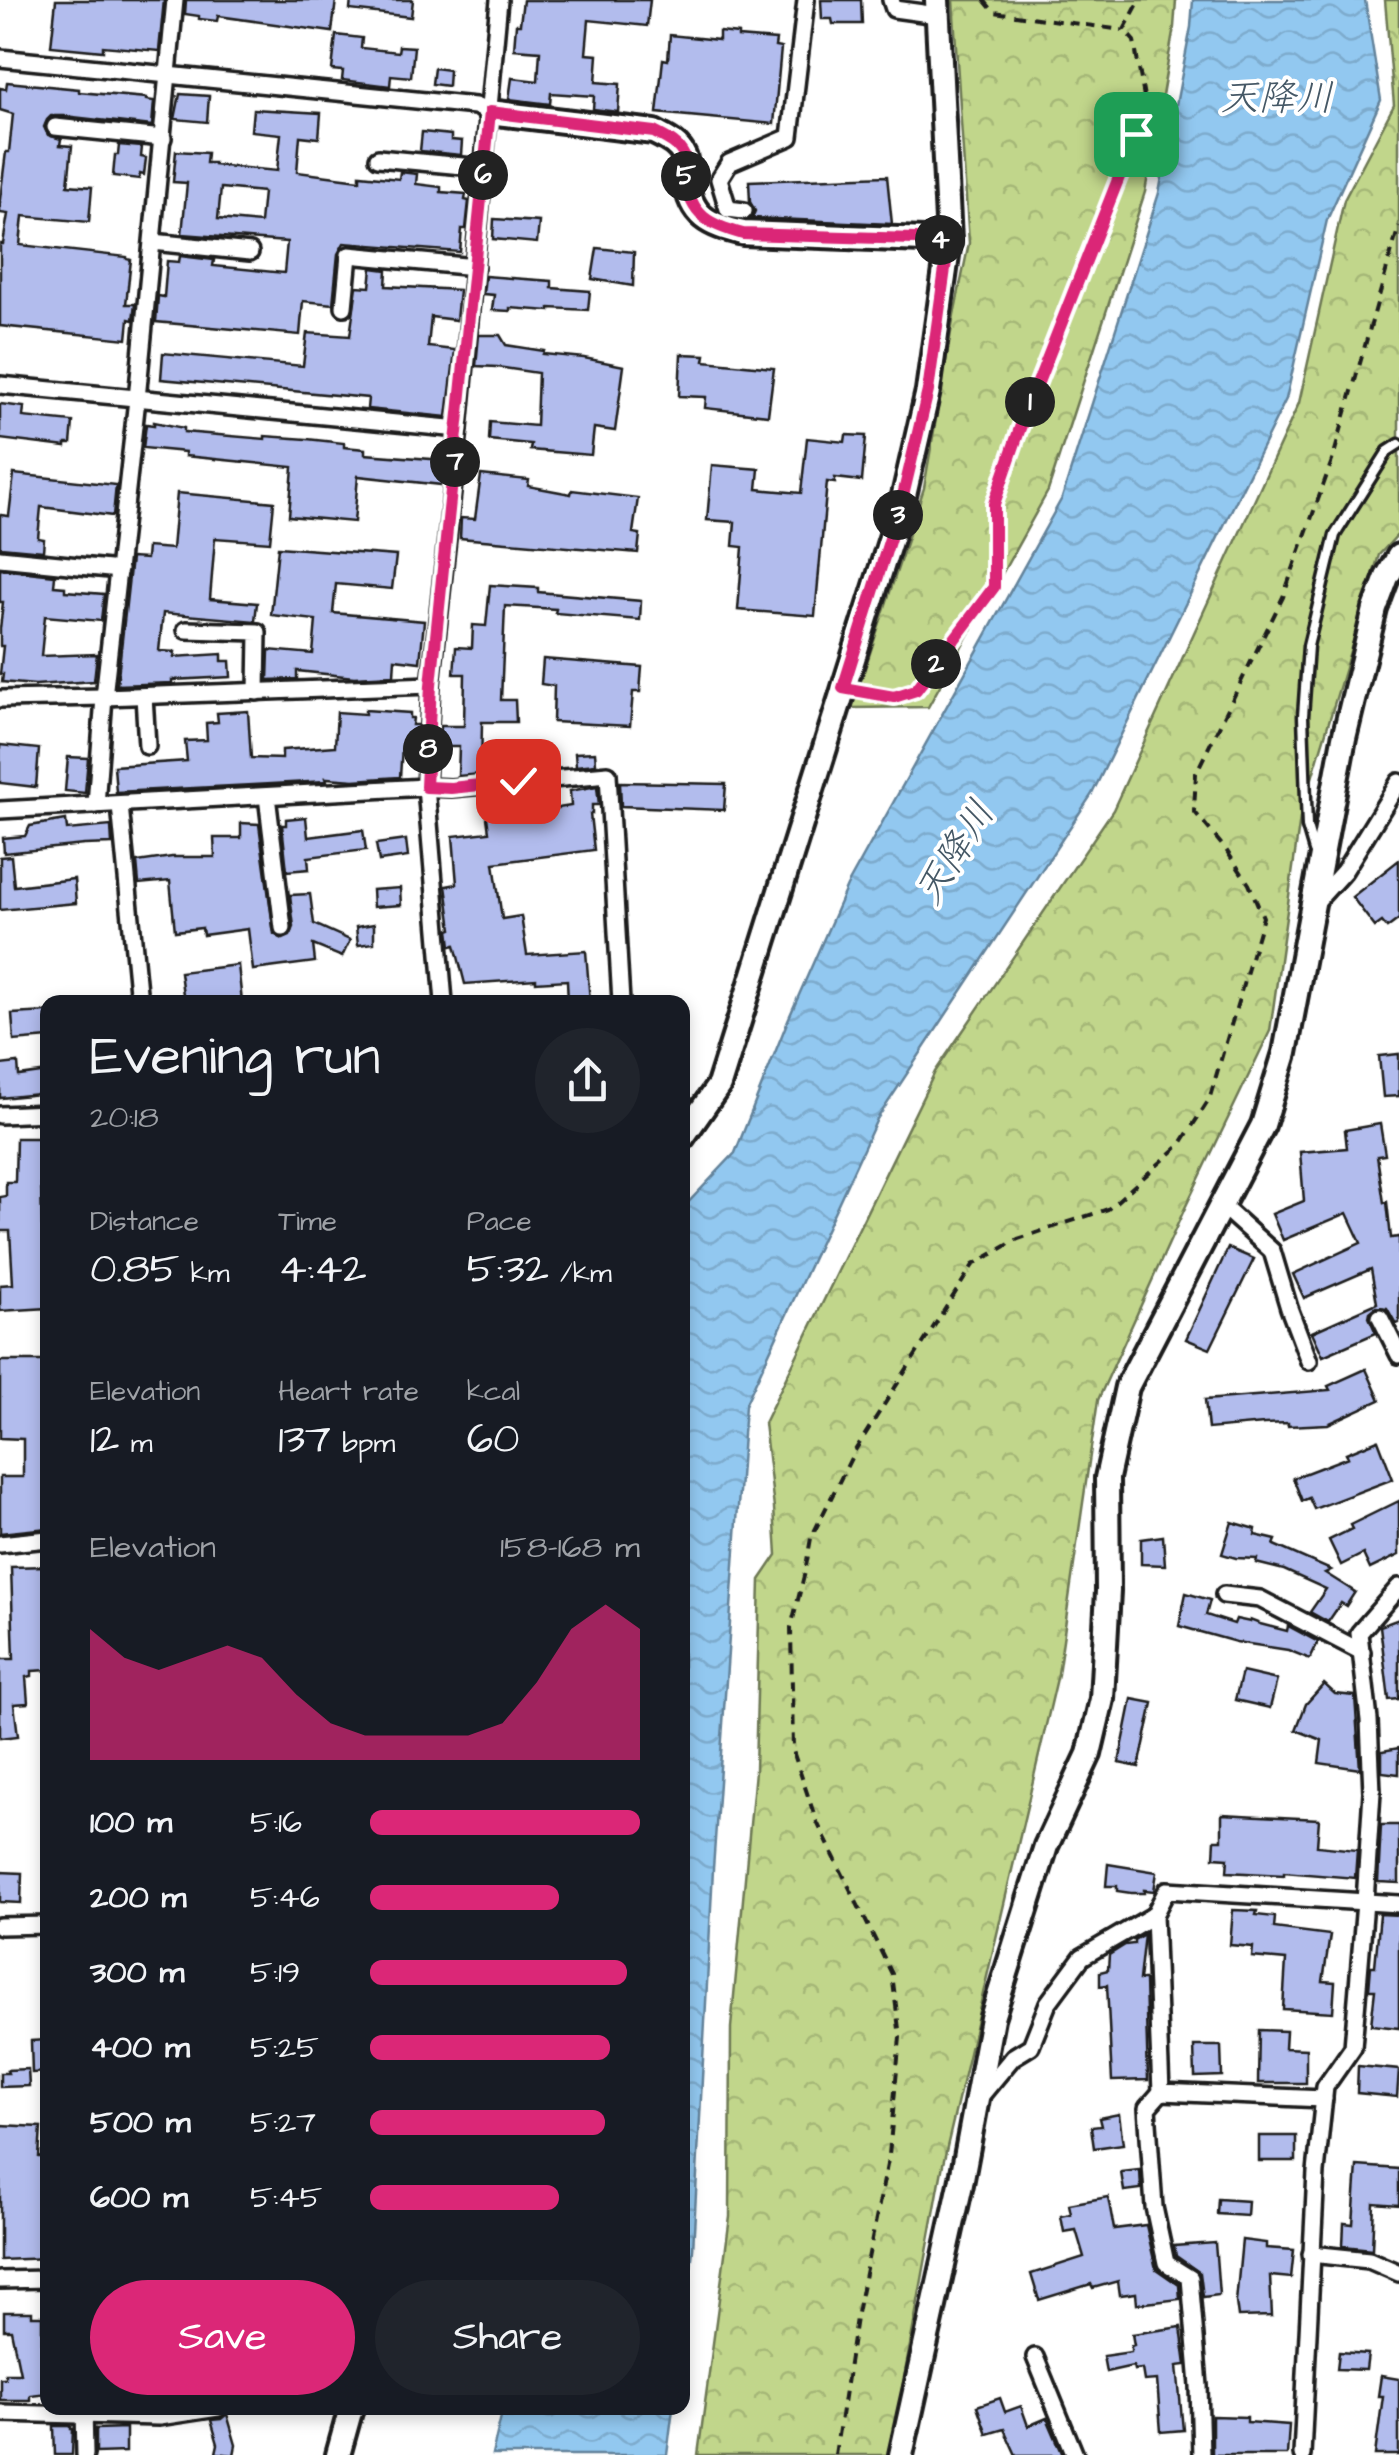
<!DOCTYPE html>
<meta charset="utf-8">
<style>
:root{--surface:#171b24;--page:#20242c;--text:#f1f3f6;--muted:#9ea1a6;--accent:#db2777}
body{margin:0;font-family:"Architects Daughter","Klee One",sans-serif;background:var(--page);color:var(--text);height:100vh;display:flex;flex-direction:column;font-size:38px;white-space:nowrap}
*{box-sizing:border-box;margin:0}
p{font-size:32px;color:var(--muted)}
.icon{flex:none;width:55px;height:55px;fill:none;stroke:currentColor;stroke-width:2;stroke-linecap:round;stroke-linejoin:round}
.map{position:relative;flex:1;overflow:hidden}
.drawer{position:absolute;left:40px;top:995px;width:650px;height:1420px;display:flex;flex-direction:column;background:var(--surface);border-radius:20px;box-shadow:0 5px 15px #0003}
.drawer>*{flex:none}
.pin{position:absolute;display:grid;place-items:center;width:85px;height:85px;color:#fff;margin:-42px;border-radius:20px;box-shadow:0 5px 15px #0006}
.km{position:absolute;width:50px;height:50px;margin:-25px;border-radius:50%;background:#222;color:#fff;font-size:28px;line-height:50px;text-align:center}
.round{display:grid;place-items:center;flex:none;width:105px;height:105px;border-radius:52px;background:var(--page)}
.head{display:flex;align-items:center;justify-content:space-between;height:170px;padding:0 50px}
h1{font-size:55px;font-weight:600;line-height:75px}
.figures{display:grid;grid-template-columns:repeat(3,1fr);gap:15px;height:170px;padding:10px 50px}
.figures div{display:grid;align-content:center}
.figures b{font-size:42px;font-weight:600}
.figures small{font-size:28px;font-weight:400}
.figures p{font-size:28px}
.chart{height:280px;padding:20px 50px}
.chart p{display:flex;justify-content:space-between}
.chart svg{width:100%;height:180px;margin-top:10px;fill:var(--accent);opacity:.7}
.button{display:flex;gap:20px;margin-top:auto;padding:20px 50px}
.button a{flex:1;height:115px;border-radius:60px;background:var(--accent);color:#fff;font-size:40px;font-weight:600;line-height:115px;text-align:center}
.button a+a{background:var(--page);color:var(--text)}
ul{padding:0 50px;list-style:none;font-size:32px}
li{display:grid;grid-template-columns:160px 120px 1fr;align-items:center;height:75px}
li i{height:25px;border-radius:12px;background:var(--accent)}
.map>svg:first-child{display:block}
.forest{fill:url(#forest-crowns);stroke:#6e7954;stroke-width:2.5}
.water{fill:url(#water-waves);stroke:#63839b;stroke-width:2.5}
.building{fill:#b2bced;stroke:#1c1c1c;stroke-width:2.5;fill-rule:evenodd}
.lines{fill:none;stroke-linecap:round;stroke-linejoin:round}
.lane-casing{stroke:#1c1c1c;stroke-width:15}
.street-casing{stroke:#1c1c1c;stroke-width:22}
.secondary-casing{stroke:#1c1c1c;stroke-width:30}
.path{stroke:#1c1c1c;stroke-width:4;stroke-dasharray:10 8;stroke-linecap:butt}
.lane{stroke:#fff;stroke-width:8}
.street{stroke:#fff;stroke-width:15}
.secondary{stroke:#fff;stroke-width:22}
.route-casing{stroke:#fff;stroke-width:20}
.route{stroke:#db2777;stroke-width:12}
.labels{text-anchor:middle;stroke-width:8;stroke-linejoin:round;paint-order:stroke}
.water-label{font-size:38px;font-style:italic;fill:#455866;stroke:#fff}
</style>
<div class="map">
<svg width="1399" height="2455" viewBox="0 0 1399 2455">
<defs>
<pattern id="forest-crowns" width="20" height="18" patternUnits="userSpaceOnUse" patternTransform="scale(2.5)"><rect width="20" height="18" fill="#c1d68b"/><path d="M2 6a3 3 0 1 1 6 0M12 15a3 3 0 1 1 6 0" fill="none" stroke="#a5b777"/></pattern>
<pattern id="water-waves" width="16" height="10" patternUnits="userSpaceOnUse" patternTransform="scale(2.5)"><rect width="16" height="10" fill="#92c8f0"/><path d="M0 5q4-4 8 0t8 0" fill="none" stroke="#7dabcd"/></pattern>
</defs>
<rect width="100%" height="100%" fill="#fff"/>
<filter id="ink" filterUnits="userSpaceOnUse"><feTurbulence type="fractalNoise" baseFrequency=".01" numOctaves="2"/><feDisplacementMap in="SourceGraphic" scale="20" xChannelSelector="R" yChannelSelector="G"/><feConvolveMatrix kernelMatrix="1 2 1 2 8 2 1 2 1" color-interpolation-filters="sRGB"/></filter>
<g filter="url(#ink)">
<g class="forest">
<polygon points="953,0 1176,0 1174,27 1145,192 1048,491 928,707 852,708 924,488 954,315 969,243"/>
<polygon points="1385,0 1399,0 1399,533 1379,555 1300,818 1270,1031 1184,1210 1098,1400 1058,1674 943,2164 890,2455 698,2455 730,2217 731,2028 755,1771 760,1580 777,1555 774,1508 764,1423 935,1072 1113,810 1299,403 1344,200 1394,105"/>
</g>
<g class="water">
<polygon points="1193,0 1365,0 1381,100 1327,220 1286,399 1092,794 877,1119 745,1405 713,1869 693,2250 683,2333 683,1208 735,1153 788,1020 847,886 1062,498 1159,193 1191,27"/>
<polygon points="503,2408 673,2408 667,2455 492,2455"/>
</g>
<g class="building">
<polygon points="56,0 164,0 159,51 103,46 103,51 51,46"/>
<polygon points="186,0 336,0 332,32 218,16 217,21 199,19 199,16 185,14"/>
<polygon points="351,0 413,0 411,17 350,10"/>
<polygon points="523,0 650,0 647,26 589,20 586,54 598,55 596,82 620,84 618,112 593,109 594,96 551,93 550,104 509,99 512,78 538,81 540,51 514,49 516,24 520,24"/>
<polygon points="821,0 861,0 862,24 833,24 832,19 822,19"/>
<polygon points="719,32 738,34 738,37 776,40 775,47 781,48 774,124 657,113 663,59 668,60 670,35 719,40"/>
<polygon points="336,35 362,38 361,48 398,52 399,46 414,47 411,77 391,75 390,86 342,80 343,71 332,70"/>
<polygon points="434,68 449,70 448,86 432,84"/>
<polygon points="7,82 79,89 79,92 146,98 146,100 154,101 152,126 64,116 51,116 47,120 44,127 48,135 61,139 60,145 72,146 68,185 92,187 89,222 23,216 20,245 127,257 127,259 131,260 126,304 135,304 133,320 129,319 127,339 0,326 0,244 3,244 8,214 0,213 0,199 6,152 9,152 13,114 0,110 0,88 6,89"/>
<polygon points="180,94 209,96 207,122 175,119"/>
<path d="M253 109 321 113 319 138 300 136 297 172 360 180V175L399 179 400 172 417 174 416 184 441 187V192L466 194 465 200 469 201 466 229H462L460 252 344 243 338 254 333 304 303 301 300 335 156 322 158 296 164 297 167 261 179 262 180 256 214 260 213 266 284 273 287 242 182 234 187 183 173 182 176 151 207 153 206 163H214V165L277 171 281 134 251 131ZM221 188 263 192 260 223 218 219Z"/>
<polygon points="422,132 451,135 451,140 462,141 461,155 420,151"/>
<polygon points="119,145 142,147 141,157 146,158 144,175 140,174 139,179 113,176 115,155 118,155"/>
<polygon points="887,176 892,224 752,218 755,211 750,202 749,181"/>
<polygon points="494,219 539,222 537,243 493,239"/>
<polygon points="597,248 634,252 633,286 592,279"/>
<polygon points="372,268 387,270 386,286 459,290 456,320 431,317 428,347 455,350 447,417 367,409 368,398 161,379 163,353 303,366 307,333 350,336 357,286 370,287"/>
<polygon points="485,276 552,281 552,288 590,291 588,310 550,308 550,311 510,308 510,311 492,310 494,295 483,294"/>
<polygon points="479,335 500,335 506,345 544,351 543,354 584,358 624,366 615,431 594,428 591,455 530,450 531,444 489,440 490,422 536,426 538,373 497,367 476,366"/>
<polygon points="681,354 705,355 704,361 774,368 768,415 705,408 706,397 679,396"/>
<polygon points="0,404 24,407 23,417 73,422 71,444 66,444 66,447 0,439"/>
<polygon points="154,422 184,428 184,432 265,439 265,436 307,439 344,443 344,447 365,449 365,454 444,460 442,485 358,476 354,522 289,516 293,467 185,456 185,452 143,448 146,424 154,425"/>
<polygon points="846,435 866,436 862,481 835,478 835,483 827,482 815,616 738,610 743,547 733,546 735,522 707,520 712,465 759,469 757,489 801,493 807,438 845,442"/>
<polygon points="14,474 116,485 113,516 41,507 38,538 44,539 43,551 0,547 0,515 9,516"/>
<polygon points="481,475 529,480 528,486 571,494 572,490 638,498 633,533 640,534 638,553 460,538 461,518 475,519"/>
<polygon points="177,493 274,502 270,542 215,538 210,599 257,603 255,621 163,613 159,651 175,652 174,657 222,654 222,661 230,661 231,677 172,680 172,683 117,685 131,558 146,559 147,547 172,549"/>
<polygon points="278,547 396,556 392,589 336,584 333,613 424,621 420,662 395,659 394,675 354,677 297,671 297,679 268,680 269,650 313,654 316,620 271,615"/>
<polygon points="0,569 55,575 54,586 65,587 65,591 104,594 101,621 45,616 41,656 97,654 94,681 35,685 2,682 3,674 0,674 3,646 0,646 0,629 3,602 0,602"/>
<polygon points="490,585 538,588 538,592 641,601 640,620 555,613 556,609 505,606 501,700 515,700 516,722 482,722 481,774 458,776 459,747 439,747 440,726 464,726 465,674 454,674 456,647 472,648 473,625 486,626"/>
<polygon points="543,659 642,667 640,692 633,692 630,726 553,722 554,686 541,684"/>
<polygon points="365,710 410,713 410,718 413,718 412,725 418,725 417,747 402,746 400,777 354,780 326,778 327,781 116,792 114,766 187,761 185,741 207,740 206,723 218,722 217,713 248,711 251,758 282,759 282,750 335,746 337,712 365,714"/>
<polygon points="0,745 39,749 36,787 0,783"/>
<polygon points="595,752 596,764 576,766 575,753"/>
<polygon points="68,757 88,758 85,793 65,791"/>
<polygon points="620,782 726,784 724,810 621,806"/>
<polygon points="597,786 599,805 592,805 592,814 590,814 594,850 494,863 502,919 521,916 527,955 586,951 590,1002 568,1002 567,980 536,982 536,979 465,984 455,945 451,946 449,930 452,929 446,886 457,884 453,836 489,832 486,810 513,806 514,815 571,806 570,791"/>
<polygon points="306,817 308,837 363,830 366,850 308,857 309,869 287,871 282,825 286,825 286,819"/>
<polygon points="66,820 67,830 111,826 112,844 84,845 4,853 3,838 25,836 30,826"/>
<polygon points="241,823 259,824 274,934 283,939 290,936 294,927 290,895 310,894 314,924 350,940 342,957 313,945 315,962 253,970 248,929 203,935 202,928 175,931 170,881 139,884 137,862 172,857 215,857 214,838 241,838"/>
<polygon points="406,840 408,857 379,861 376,844"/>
<polygon points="11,856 14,886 74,879 76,903 0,910 0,857"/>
<polygon points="1399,860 1399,919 1387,928 1382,922 1375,927 1352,897"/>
<polygon points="400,888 401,905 373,907 372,890"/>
<polygon points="374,924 374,943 358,945 356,927"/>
<polygon points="238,965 242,1002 184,1002 180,972"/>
<polygon points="48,1012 48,1038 14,1041 12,1014"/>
<polygon points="1399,1054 1399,1096 1383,1097 1379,1056"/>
<polygon points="18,1063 19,1076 48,1072 48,1093 0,1098 0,1065"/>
<polygon points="1380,1124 1385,1155 1377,1156 1384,1203 1387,1202 1391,1238 1399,1237 1399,1323 1396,1324 1387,1308 1376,1307 1370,1312 1369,1317 1376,1333 1323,1356 1312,1332 1377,1303 1371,1269 1304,1298 1293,1274 1361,1243 1347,1213 1283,1240 1272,1214 1304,1201 1300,1152 1347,1148 1345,1130"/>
<polygon points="16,1138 40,1138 42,1225 48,1225 48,1308 0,1311 0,1285 13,1284 10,1231 0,1231 0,1197 6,1196 6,1182 15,1182"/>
<polygon points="1228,1248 1254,1259 1210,1349 1186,1339"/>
<polygon points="0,1361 48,1361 48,1528 0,1533 0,1477 23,1477 23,1439 0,1438"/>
<polygon points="1366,1369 1380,1400 1328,1424 1288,1426 1288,1423 1264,1424 1208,1429 1205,1400 1330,1390 1328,1386"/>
<polygon points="1378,1440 1393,1479 1314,1509 1309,1498 1302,1501 1293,1478 1348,1457 1346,1453"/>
<polygon points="1399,1501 1399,1555 1370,1569 1363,1554 1341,1565 1329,1540 1352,1529 1350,1525"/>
<polygon points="1232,1522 1256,1529 1255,1535 1276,1540 1274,1545 1331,1570 1325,1573 1355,1592 1346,1606 1341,1603 1328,1622 1310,1612 1326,1589 1284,1570 1256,1563 1257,1559 1236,1558 1222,1554"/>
<polygon points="1163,1536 1165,1565 1141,1564 1141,1539"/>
<polygon points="48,1566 48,1670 32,1671 32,1676 26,1677 28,1703 14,1704 18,1736 0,1738 0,1659 14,1659 11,1567"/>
<polygon points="1186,1593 1210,1600 1206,1615 1234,1624 1236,1619 1250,1622 1250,1620 1260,1624 1287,1631 1288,1626 1318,1642 1310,1659 1288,1650 1236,1642 1179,1626"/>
<polygon points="1399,1619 1399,1699 1389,1700 1380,1626"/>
<polygon points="1242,1672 1277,1680 1270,1708 1235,1700"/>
<polygon points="1324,1684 1335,1694 1355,1696 1360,1769 1319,1763 1322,1740 1296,1730 1306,1704"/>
<polygon points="1132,1699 1153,1703 1139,1767 1119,1763"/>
<polygon points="1399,1748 1399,1774 1382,1772 1382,1751"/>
<polygon points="1222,1814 1319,1819 1317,1846 1357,1850 1355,1878 1284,1872 1284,1875 1227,1872 1228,1858 1214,1857 1215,1840 1222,1840"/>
<polygon points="1381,1825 1399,1825 1399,1883 1378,1882"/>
<polygon points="1108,1864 1157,1872 1154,1891 1144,1890 1144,1893 1131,1893 1117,1891 1117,1886 1106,1886"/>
<polygon points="0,1872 22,1873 21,1903 0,1902"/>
<polygon points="1233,1910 1257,1911 1256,1915 1275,1917 1274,1928 1330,1935 1323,1981 1335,1982 1333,2012 1283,2009 1286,1960 1252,1957 1253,1947 1230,1945"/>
<polygon points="1380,1914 1399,1915 1399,2028 1371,2025 1375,1990 1369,1990 1371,1966 1375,1966"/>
<polygon points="1144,1934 1139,1980 1145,1980 1148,2080 1112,2081 1107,1985 1100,1986 1100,1972 1108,1970 1109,1955 1125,1945 1134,1944 1134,1940"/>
<polygon points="1259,2030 1286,2031 1285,2048 1306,2049 1306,2083 1258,2083"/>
<polygon points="46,2040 47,2072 32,2073 31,2041"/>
<polygon points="1194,2046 1221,2046 1222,2076 1195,2077"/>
<polygon points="1358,2066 1399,2070 1397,2097 1357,2093"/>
<polygon points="28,2069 29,2086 0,2087 0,2073 8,2073 7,2070"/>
<polygon points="1119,2114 1123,2144 1094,2148 1091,2127 1101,2126 1099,2118"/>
<polygon points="0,2125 41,2127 39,2157 48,2157 48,2258 0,2260"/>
<rect x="1259" y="2136" width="37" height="25"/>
<polygon points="1357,2166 1399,2169 1399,2205 1374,2203 1372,2249 1343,2246 1344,2223 1353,2224"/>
<polygon points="1140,2170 1141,2189 1124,2191 1121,2172"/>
<polygon points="1108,2197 1114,2229 1146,2225 1156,2269 1179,2285 1180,2299 1137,2304 1136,2293 1120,2295 1118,2281 1093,2288 1091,2284 1039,2300 1031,2274 1084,2257 1076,2230 1064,2232 1061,2216 1071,2214 1069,2204"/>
<polygon points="1218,2199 1248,2201 1247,2216 1217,2214"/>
<polygon points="1242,2240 1266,2243 1266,2248 1294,2250 1291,2278 1270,2276 1272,2316 1238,2317 1236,2302"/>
<polygon points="1215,2243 1219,2295 1203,2297 1200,2273 1176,2256 1174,2246"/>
<polygon points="4,2312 32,2312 32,2316 42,2316 42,2349 44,2349 45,2372 48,2372 48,2393 30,2395 30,2400 0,2400 0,2378 5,2378 5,2373 20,2373 11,2330 4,2330"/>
<polygon points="1181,2327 1186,2365 1177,2366 1183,2430 1161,2432 1157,2380 1144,2381 1142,2369 1134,2370 1133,2366 1106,2372 1103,2356 1131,2352 1131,2346 1134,2345 1132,2334"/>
<polygon points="1339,2352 1368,2354 1366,2370 1337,2369"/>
<polygon points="1381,2376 1399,2379 1399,2455 1375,2455 1383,2396 1378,2396"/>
<polygon points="1000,2398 1005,2412 1021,2406 1028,2426 1047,2418 1063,2455 1016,2455 1004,2429 987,2434 977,2406"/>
<polygon points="227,2414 236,2445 234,2455 216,2453 218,2444 211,2420 221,2419"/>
<polygon points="1212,2416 1247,2417 1247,2422 1289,2425 1287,2455 1212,2455"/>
<polygon points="54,2426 71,2426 71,2429 73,2429 72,2455 55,2455"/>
<polygon points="126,2428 126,2452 96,2453 96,2429"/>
</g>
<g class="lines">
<defs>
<polyline id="lane" points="1314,851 1307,827 1303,716 1308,646 1335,535 1388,451 1399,444"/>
<g id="street">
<polyline points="891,0 894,9 937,15"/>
<polyline points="0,58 475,106 489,112"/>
<polyline points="55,127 163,138"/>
<polyline points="378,158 484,168"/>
<polyline points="744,211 728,209 719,179 729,163 790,137 806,0"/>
<polyline points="153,242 250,252"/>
<polyline points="344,307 349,255 475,267"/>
<polyline points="0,385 459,429"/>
<polyline points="0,558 119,570"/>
<polyline points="186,630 258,632 257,692"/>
<polyline points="144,696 147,746"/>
<polyline points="0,699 104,697 431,685"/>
<polyline points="267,796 283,928"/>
<polyline points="96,805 104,697 137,399 175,0"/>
<polyline points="120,805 139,1002"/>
<polyline points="0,810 426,787 451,788 608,774 621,1002"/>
<polyline points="1314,904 1344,871 1399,782"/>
<polyline points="444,1002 426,787 431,685 459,429 499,0"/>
<polyline points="0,1115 48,1113"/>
<polyline points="1222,1206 1272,1251 1289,1308 1309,1361"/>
<polyline points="1380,1317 1399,1355"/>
<polyline points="0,1544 48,1539"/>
<polyline points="1224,1595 1260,1599 1362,1652"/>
<polyline points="0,1926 48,1925"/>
<polyline points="1161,2092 1147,2108 1154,2207 1166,2263 1190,2278 1199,2386 1201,2455"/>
<polyline points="979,2098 1013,2057 1031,2046 1048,2003 1082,1957 1154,1915"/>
<polyline points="1324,2099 1161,2092 1154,1915 1167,1890 1399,1904"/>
<polyline points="1311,2254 1369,2260 1399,2273"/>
<polyline points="0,2280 48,2279"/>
<polyline points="1035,2357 1075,2455"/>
<polyline points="84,2408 85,2455"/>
<polyline points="0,2413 159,2417 218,2408"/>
<polyline points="1302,2455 1316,2172 1325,2087 1353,2047 1365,1902 1372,1792 1369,1720 1359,1633 1399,1587"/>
</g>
<g id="secondary">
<path d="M489 112 654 132C665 138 678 143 684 156 687 162 685 171 686 179 690 217 709 225 743 233L949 241"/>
<polyline points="682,1138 719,1085 903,500 928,391 949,241 937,0"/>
<polyline points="338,2455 351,2408"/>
<polyline points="901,2455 961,2184 992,2018 1046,1846 1089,1754 1102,1699 1108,1591 1107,1478 1127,1387 1263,1125 1285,1053 1344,738 1375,609 1387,577 1399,556"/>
</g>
</defs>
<use href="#lane" class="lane-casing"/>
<use href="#street" class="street-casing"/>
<use href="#secondary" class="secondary-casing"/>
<g class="path">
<polyline points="984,0 994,12 1122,30"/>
<polyline points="862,692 894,697 917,690 994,587 994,504 1020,428 1136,134 1144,97 1134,41 1124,30 1140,0"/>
<polyline points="835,2455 856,2318 889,2155 900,2037 892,1974 816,1820 793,1751 791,1627 805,1572 811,1538 854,1452 973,1265 1018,1239 1108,1209 1180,1145 1209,1100 1263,917 1249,884 1226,850 1194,811 1196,773 1283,597 1333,458 1399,226"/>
</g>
<use href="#lane" class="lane"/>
<use href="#street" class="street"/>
<use href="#secondary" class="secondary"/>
</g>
</g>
<g class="lines" filter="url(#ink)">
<defs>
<path id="route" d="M518 781 451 788 426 787 431 685 490 112 654 132C665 138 678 143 684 156 687 162 685 171 686 179 690 216 710 225 743 234L949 240 928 391 902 500 843 688 894 697 916 690 994 587V504L1020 428 1136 134"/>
</defs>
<use href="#route" class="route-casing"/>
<use href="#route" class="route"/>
</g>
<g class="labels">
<g class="water-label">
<text x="1277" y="110">天降川</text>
<text transform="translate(954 852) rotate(-58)" y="13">天降川</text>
</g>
</g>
</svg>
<div class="pin" style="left:1136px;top:134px;background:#1e9e55"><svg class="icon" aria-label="arrive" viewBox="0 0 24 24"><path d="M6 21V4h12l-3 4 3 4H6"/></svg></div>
<div class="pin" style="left:518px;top:781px;background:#d93025"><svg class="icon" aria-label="check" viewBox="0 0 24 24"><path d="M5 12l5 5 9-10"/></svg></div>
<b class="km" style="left:1030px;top:402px">1</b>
<b class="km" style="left:936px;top:664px">2</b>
<b class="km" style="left:898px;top:515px">3</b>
<b class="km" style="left:940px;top:240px">4</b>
<b class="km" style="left:686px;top:176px">5</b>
<b class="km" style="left:483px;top:175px">6</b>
<b class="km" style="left:455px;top:462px">7</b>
<b class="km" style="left:428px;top:749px">8</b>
<section class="drawer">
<div class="head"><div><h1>Evening run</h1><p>20:18</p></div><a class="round"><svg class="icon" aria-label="share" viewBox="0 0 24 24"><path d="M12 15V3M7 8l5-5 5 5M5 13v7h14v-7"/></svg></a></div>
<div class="figures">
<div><p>Distance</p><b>0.85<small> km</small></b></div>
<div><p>Time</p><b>4:42</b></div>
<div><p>Pace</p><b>5:32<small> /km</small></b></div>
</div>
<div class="figures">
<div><p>Elevation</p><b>12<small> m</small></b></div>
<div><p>Heart rate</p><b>137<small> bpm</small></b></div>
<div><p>kcal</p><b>60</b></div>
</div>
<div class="chart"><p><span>Elevation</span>158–168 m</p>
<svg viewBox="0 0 160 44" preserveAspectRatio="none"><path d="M0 44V12L10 19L20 22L30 19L40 16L50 19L60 28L70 35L80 38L90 38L100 38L110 38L120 35L130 25L140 12L150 6L160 12V44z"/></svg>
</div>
<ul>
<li><b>100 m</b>5:16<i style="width:100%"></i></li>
<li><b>200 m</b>5:46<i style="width:70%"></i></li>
<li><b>300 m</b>5:19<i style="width:95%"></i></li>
<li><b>400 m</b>5:25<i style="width:89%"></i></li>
<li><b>500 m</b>5:27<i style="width:87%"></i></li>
<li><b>600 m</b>5:45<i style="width:70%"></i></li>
</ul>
<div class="button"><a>Save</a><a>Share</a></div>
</section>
</div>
